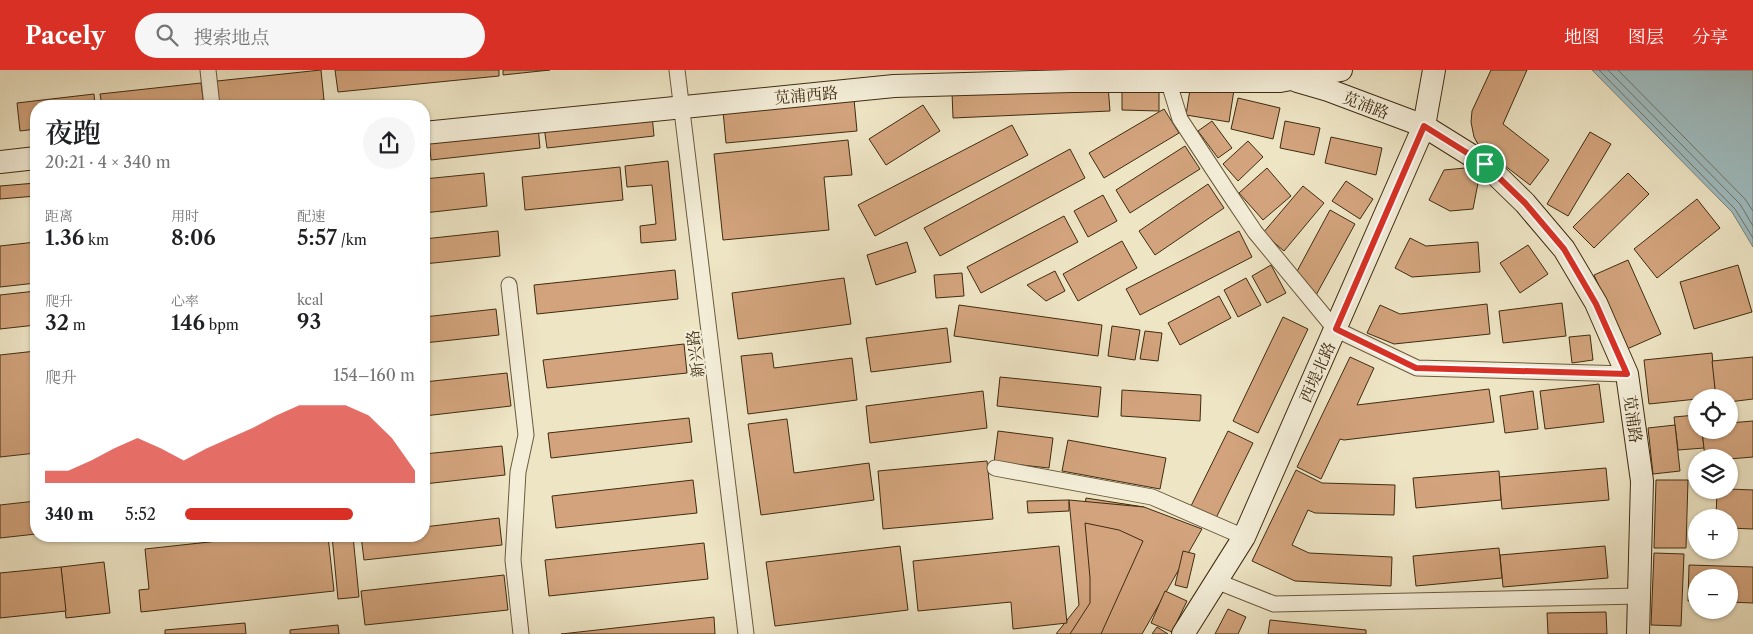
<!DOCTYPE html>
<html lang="zh">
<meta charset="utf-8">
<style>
:root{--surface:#fff;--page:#f6f6f6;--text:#202124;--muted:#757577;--accent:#d93025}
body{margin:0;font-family:"Libre Caslon Text","Noto Serif SC",serif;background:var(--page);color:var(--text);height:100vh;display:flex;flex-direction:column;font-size:19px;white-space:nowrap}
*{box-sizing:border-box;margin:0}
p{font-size:16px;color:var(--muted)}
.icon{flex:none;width:28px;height:28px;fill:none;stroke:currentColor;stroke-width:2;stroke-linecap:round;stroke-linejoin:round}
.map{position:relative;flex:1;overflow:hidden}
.details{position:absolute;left:30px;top:30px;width:400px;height:442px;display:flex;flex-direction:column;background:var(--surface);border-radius:20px;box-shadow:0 1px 4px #0004}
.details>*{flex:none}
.fabs{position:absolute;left:1688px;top:319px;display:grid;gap:10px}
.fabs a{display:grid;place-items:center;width:50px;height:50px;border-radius:50%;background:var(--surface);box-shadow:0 1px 4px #0004;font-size:25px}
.pin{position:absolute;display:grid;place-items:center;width:42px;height:42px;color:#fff;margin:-21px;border:2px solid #fff;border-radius:50%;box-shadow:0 1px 5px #0007}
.round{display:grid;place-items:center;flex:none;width:52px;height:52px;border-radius:26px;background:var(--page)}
.summary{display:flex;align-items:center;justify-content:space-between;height:85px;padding:0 15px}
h1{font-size:28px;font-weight:600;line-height:38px}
.figures{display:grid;grid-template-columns:repeat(3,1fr);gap:8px;height:85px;padding:5px 15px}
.figures div{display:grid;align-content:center}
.figures b{font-size:21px;font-weight:600}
.figures small{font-size:14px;font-weight:400}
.figures p{font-size:14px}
.chart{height:140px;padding:10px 15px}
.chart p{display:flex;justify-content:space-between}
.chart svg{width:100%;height:90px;margin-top:5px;fill:var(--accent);opacity:.7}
ul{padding:0 15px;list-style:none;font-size:16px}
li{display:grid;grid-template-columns:80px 60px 1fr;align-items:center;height:38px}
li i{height:12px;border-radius:6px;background:var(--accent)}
header{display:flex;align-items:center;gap:30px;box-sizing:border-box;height:70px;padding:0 25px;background:var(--accent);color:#fff}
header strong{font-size:24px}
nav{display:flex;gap:28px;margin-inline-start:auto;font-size:18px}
.search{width:350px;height:45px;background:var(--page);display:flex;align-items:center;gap:12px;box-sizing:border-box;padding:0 18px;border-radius:28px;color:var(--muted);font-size:19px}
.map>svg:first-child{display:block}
.water{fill:#9fbcc0;stroke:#79827a}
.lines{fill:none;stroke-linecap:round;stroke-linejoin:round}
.shore{stroke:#6f7468;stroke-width:1}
.building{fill:#d2a37c;stroke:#3f2c11}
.street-casing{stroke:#6b5a3e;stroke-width:17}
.secondary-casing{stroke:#3f2c11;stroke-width:24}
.street{stroke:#f4eed9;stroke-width:15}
.secondary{stroke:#f4eed9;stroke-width:22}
.route-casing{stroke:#fff;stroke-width:10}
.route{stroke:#d93025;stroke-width:6}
.labels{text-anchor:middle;stroke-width:4;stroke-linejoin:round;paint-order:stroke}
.street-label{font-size:16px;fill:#3f2c11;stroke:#f4eed9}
</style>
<header>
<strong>Pacely</strong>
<div class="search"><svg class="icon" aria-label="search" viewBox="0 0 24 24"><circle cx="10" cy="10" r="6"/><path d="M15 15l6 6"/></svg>搜索地点</div>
<nav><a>地图</a><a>图层</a><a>分享</a></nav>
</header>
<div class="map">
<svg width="1753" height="564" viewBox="0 0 1753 564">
<rect width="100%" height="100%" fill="#eee5c5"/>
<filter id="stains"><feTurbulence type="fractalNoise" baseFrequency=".004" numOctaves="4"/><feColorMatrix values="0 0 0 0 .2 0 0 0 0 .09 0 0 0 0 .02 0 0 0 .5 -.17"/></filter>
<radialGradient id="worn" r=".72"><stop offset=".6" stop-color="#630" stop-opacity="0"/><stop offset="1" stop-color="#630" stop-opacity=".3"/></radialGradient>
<polygon class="water" points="1592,0 1753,0 1753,177 1732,142"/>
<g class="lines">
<g class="shore">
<polyline points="1599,0 1735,139 1753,168"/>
<polyline points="1608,0 1740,134 1753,156"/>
<polyline points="1618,0 1745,129 1753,141"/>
</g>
</g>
<g class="building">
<polygon points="321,0 324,30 264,36 219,36 217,11"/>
<polygon points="335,0 499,0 499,6 338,22"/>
<polygon points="503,0 550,0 503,5"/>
<polygon points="1491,0 1527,0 1503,54 1549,90 1530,115 1479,76 1474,67 1471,52 1472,41"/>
<polygon points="201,13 204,36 102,36 100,24"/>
<polygon points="1191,13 1234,20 1229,52 1186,45"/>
<polygon points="1108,15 1110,41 953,48 952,22"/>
<polygon points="1122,16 1159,16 1159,41 1122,40"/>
<polygon points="94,24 95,36 36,36 36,59 20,61 17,33"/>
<polygon points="1238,28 1280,38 1273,69 1231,59"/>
<polygon points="854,29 857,61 726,73 723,41"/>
<polygon points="923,35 940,61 886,95 869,69"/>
<polygon points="1164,39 1179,63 1104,108 1089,83"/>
<polygon points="652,45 654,66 547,78 544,57"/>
<polygon points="1212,51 1232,78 1218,88 1198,61"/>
<polygon points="1285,51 1320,58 1314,85 1280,78"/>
<polygon points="1012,55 1028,85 875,166 858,135"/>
<polygon points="538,56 540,78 431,90 429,68"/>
<polygon points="1590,62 1611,74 1568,146 1547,134"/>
<polygon points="1331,67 1382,78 1376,105 1325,93"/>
<polygon points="424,68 425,68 428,94 424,95"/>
<polygon points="848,70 852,105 824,107 829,160 723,170 714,84"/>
<polygon points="1248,71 1263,87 1238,111 1223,94"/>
<polygon points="1185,76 1200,99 1130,143 1116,120"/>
<polygon points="1070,79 1085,108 940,186 924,158"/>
<polygon points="668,91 676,170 641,173 640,156 656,154 652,115 627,117 625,96"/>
<polygon points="620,97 623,130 525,140 522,107"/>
<polygon points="1267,98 1291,126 1263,150 1239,123"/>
<polygon points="1465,98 1478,113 1473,139 1450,141 1429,130 1444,100"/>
<polygon points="484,103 487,136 424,143 424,109"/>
<polygon points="1628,103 1649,124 1594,178 1573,157"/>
<polygon points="1346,111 1373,129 1360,149 1332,131"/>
<polygon points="36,113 36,126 0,129 0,116"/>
<polygon points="1208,114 1224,138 1155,185 1139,161"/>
<polygon points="1303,116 1324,133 1284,181 1263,163"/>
<polygon points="1103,125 1117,151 1088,167 1074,141"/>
<polygon points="1697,129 1720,158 1657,208 1634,179"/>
<polygon points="1330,140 1355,154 1315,227 1295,205"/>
<polygon points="1064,146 1078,172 981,223 967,197"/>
<polygon points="498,161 500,186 424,194 424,169"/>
<polygon points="1239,161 1252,187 1140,245 1126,219"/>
<polygon points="1410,168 1426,176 1478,172 1480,202 1412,207 1395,198"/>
<polygon points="1122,171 1137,198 1078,231 1063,204"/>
<polygon points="36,172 36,213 0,217 0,176"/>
<polygon points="907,172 916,202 876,215 867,185"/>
<polygon points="1528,175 1548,204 1520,223 1500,193"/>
<polygon points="1628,190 1661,264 1627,279 1594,205"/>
<polygon points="1271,195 1286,223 1267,233 1252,206"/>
<polygon points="1738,195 1752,242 1694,259 1680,212"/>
<polygon points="675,200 678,229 537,244 534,215"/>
<polygon points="1055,201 1065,221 1046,231 1027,215"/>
<polygon points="962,203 964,226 936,228 934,205"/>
<polygon points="844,208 851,254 738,269 732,223"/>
<polygon points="1246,208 1261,235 1238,247 1224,220"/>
<polygon points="36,221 36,255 0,259 0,225"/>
<polygon points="1219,226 1231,248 1180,275 1168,253"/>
<polygon points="1562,233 1566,266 1503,273 1499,241"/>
<polygon points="1487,234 1490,264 1394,274 1367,263 1380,235 1400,244"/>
<polygon points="959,235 1102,255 1098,286 954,266"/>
<polygon points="496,239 499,265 424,273 424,247"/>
<polygon points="1283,247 1308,259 1258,363 1233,351"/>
<polygon points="1112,256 1140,260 1135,290 1108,286"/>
<polygon points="947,258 951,292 871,302 866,268"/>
<polygon points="1145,261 1162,263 1158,291 1140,289"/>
<polygon points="1590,265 1593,290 1572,293 1569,267"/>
<polygon points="684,274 687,303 547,318 543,290"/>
<polygon points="36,281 36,383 0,387 0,285"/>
<polygon points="772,283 774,298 852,288 857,330 748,344 741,286"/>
<polygon points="1712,283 1716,327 1649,334 1644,290"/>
<polygon points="1350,287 1374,298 1357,335 1489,319 1494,352 1344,370 1340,369 1321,409 1297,397"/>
<polygon points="1753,287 1753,329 1729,332 1729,328 1716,328 1712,291"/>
<polygon points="507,303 511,336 424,346 424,312"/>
<polygon points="1000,307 1101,317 1098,347 997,336"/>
<polygon points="1599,314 1604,352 1545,359 1540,321"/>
<polygon points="1122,320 1201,325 1200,351 1121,346"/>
<polygon points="983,321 987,358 870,373 866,336"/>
<polygon points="1533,321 1538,359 1505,363 1500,326"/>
<polygon points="1696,345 1696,360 1702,360 1704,378 1678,380 1674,347"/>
<polygon points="689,348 692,372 551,388 548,363"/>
<polygon points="787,349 794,403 869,393 874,430 761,445 748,354"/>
<polygon points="1753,351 1753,387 1729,389 1729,388 1705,388 1702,360 1729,360 1729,353"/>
<polygon points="1675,355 1680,401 1653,404 1648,358"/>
<polygon points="998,361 1053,368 1049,398 994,392"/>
<polygon points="1228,361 1253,373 1216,448 1191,436"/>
<polygon points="1068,370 1166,388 1160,419 1062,401"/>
<polygon points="502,376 505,405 424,414 424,384"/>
<polygon points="987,391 993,449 883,459 878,401"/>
<polygon points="1606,398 1609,430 1502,439 1499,407"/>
<polygon points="1296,400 1322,413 1395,415 1394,445 1315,443 1308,440 1292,475 1309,483 1392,487 1391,516 1295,511 1252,491"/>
<polygon points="1499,401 1501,430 1416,438 1413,408"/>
<polygon points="693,410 697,443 556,458 552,426"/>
<polygon points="1656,410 1688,410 1686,478 1654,478"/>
<polygon points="1729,419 1753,420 1753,459 1729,458 1729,448 1716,448 1717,420"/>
<polygon points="1086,428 1144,437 1141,457 1083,448"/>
<polygon points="1069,430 1069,441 1028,443 1027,431"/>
<polygon points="1069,430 1144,437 1202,459 1142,564 1056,564 1079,535"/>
<polygon points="36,431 36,464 0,468 0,435"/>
<polygon points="499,448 502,475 364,490 361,466 424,466 424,457"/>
<polygon points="1085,453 1119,460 1143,471 1101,564 1070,564 1090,533 1090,508"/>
<polygon points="264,466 328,466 334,521 141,542 139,520 149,519 145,479"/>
<polygon points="332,466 353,466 359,527 338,529"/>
<polygon points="704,473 708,509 549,526 545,490"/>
<polygon points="900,476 908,540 775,556 766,492"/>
<polygon points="1059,476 1067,553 1013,559 1011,532 918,541 913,491"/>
<polygon points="1605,476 1608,508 1503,517 1500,485"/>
<polygon points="1499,478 1502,508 1416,516 1413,486"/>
<polygon points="1183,481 1195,484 1187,518 1175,515"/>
<polygon points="1654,483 1684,484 1681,556 1651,555"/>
<polygon points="104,492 110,543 66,548 61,497"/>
<polygon points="1689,495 1753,497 1753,533 1729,532 1729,508 1696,508 1696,531 1688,531"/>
<polygon points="61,497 66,541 0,548 0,503"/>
<polygon points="504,505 508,540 365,555 361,521"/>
<polygon points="1165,521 1187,531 1172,562 1151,553"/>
<polygon points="1228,539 1246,547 1238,564 1215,564"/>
<polygon points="1606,542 1607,564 1548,564 1547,543"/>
<polygon points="714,547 715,564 561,564"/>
<polygon points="1270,550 1366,560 1366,564 1268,564"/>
<polygon points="245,553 246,564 165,564 165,560"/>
<polygon points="338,555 339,564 290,564 290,560"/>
<polygon points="1157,557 1168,564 1152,564"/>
</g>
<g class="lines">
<defs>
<g id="street">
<polyline points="208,0 212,36"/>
<polyline points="677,0 746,564"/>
<polyline points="1168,10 1180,49 1226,119 1255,162 1335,259 1417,298 1627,304"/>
<polyline points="509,215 526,365 518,402 513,490 521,564"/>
<polyline points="995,398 1152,427 1244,467"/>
<polyline points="1216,511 1274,534 1639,526"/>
</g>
<g id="secondary">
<polyline points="1297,11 1328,20 1424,56 1485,94 1525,133 1564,179 1596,233 1627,304 1642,411 1638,564"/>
<polyline points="424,63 894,16 1071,11 1280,11 1341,0"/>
<polyline points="0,92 36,88"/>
<polyline points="1183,564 1244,467 1424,56 1434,0"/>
</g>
</defs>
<use href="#street" class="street-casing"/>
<use href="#secondary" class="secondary-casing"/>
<use href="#street" class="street"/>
<use href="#secondary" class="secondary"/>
</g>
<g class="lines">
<defs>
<polygon id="route" points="1424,56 1485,94 1525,133 1564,179 1596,234 1627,304 1416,298 1336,259"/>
</defs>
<use href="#route" class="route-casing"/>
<use href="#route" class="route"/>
</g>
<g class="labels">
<g class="street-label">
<text transform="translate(806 25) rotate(-5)" y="6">苋浦西路</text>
<text transform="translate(1366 35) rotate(21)" y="6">苋浦路</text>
<text transform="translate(695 284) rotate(-97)" y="6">新兴路</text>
<text transform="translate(1317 302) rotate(-66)" y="6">西堤北路</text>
<text transform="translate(1633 349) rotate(82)" y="6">苋浦路</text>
</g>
</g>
<rect width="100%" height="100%" filter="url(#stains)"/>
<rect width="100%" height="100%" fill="url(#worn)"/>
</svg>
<div class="fabs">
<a><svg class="icon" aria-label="locate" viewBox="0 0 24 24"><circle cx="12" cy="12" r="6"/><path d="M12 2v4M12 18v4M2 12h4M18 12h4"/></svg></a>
<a><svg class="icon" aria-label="layers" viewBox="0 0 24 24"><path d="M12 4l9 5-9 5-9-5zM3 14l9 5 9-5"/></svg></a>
<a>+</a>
<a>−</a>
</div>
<div class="pin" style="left:1485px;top:94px;background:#1e9e55"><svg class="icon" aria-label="arrive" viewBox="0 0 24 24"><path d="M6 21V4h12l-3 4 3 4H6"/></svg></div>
<section class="details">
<div class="summary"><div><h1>夜跑</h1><p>20:21 · 4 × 340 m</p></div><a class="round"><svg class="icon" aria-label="share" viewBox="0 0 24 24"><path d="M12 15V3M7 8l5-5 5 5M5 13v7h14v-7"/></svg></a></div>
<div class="figures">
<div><p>距离</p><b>1.36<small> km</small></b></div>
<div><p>用时</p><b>8:06</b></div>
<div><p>配速</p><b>5:57<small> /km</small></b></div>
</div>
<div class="figures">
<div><p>爬升</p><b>32<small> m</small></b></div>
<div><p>心率</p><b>146<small> bpm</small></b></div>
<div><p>kcal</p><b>93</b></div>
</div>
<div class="chart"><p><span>爬升</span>154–160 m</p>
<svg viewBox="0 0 160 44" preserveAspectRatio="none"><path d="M0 44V38L10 38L20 33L30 27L40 22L50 27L60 33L70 27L80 22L90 17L100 11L110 6L120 6L130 6L140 11L150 22L160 38V44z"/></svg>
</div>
<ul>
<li><b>340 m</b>5:52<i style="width:73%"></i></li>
</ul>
</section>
</div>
